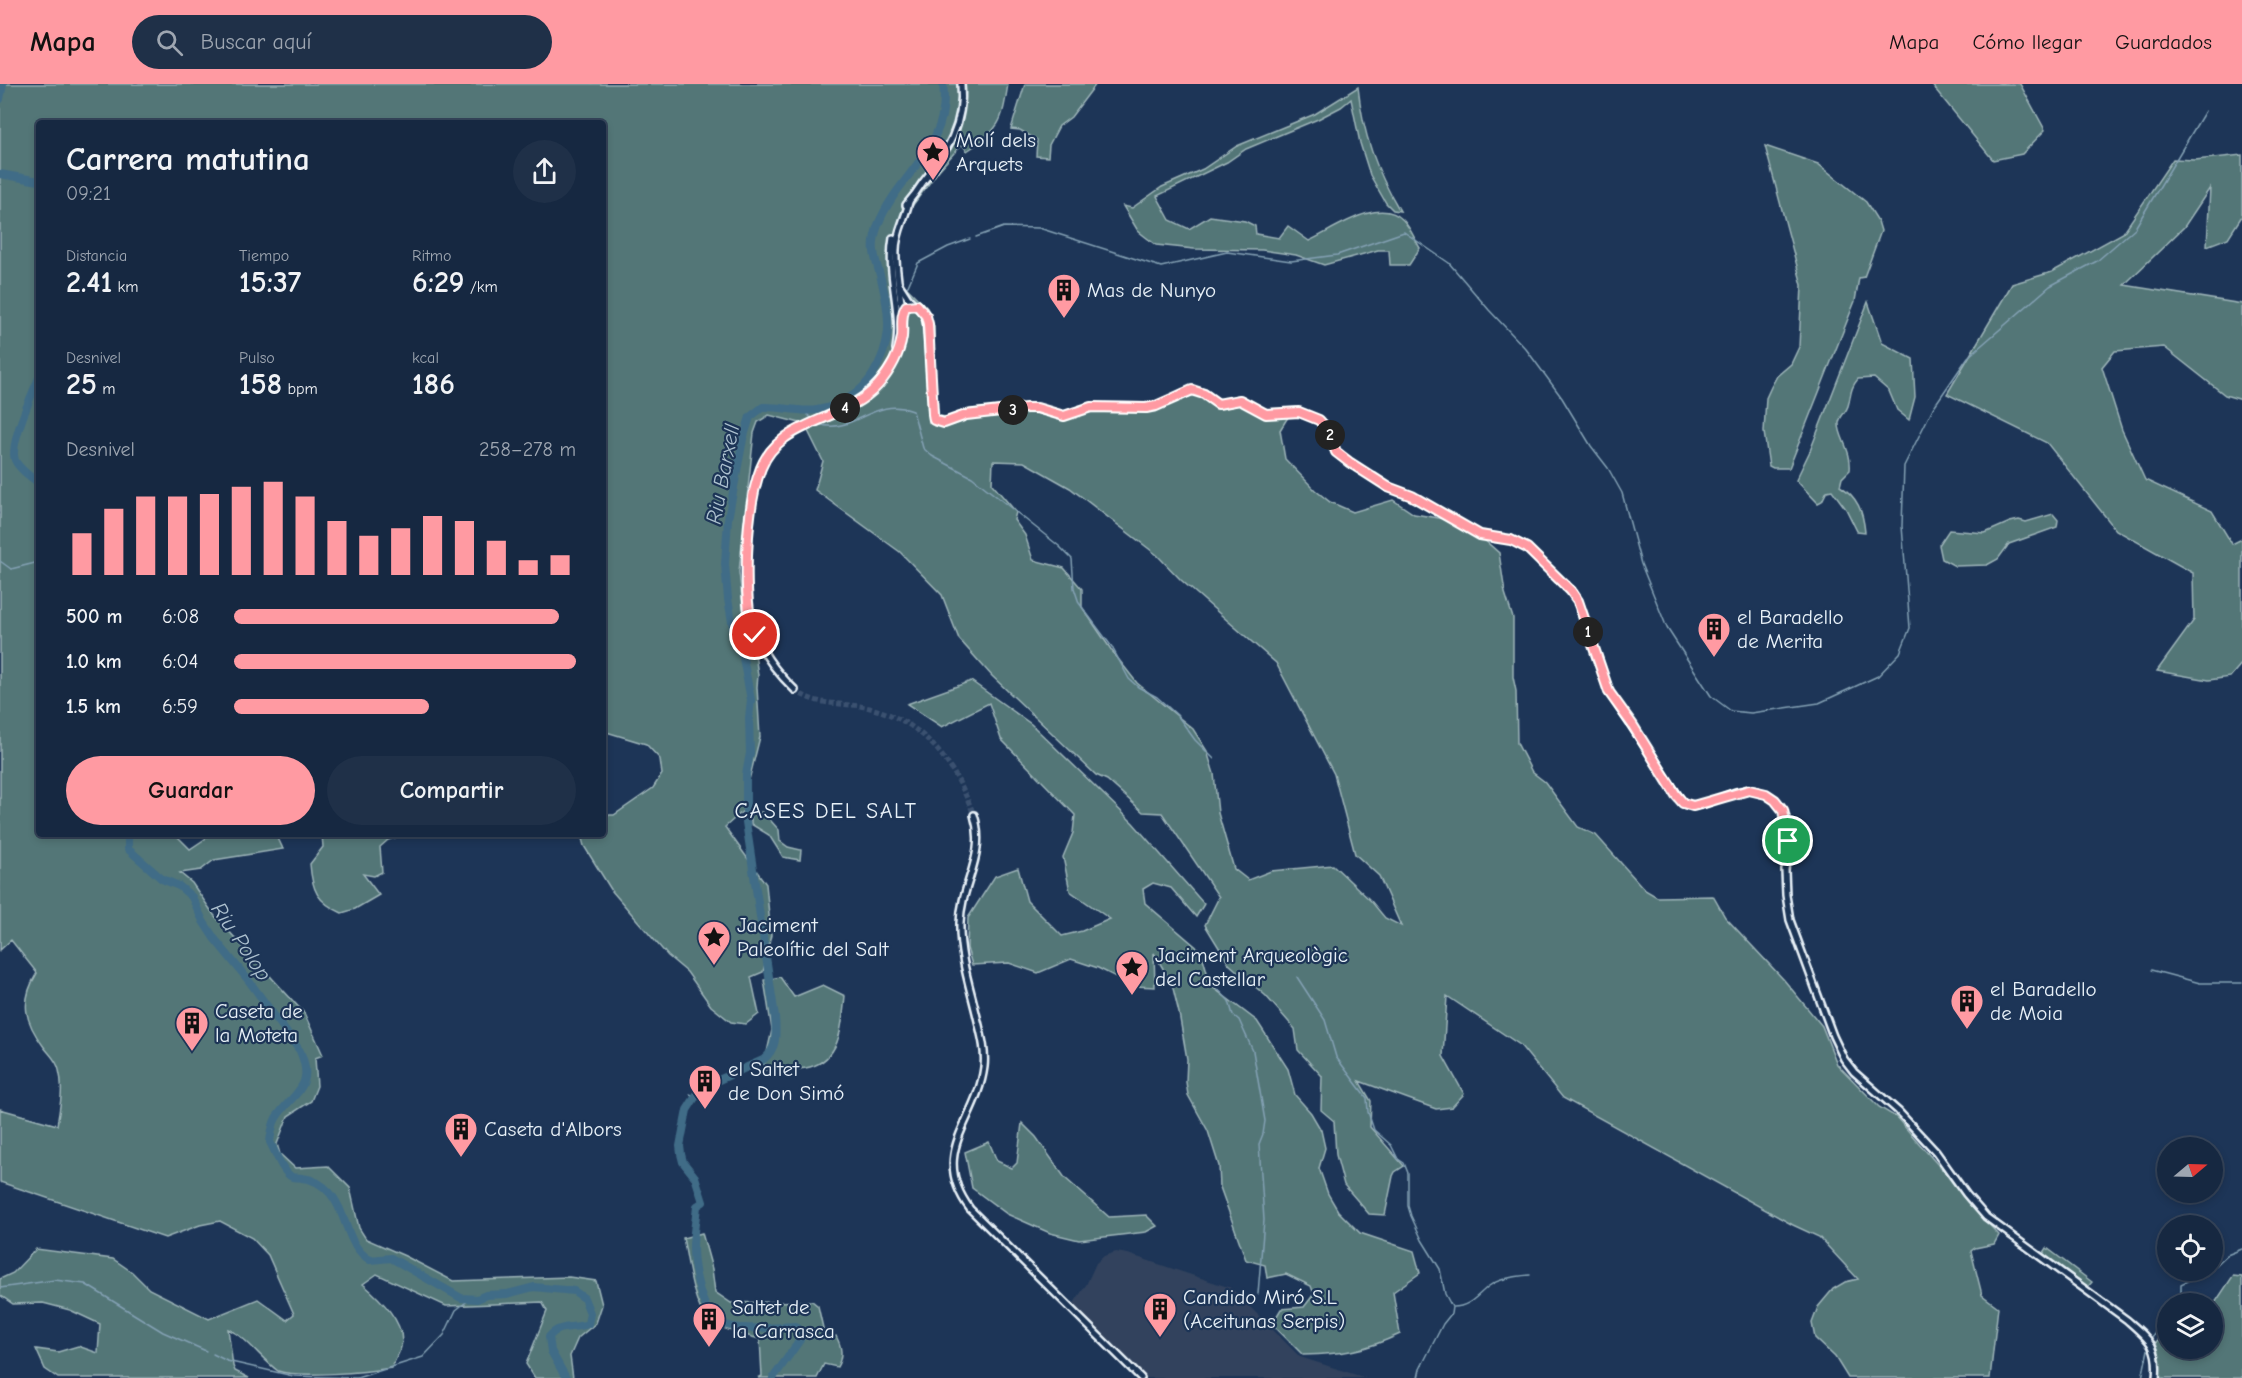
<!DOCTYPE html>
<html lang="es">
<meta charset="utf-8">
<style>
:root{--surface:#162841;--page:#1f3048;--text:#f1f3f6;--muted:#9ea6b1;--line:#35445a;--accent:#ff9aa2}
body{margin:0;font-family:"Comic Neue",sans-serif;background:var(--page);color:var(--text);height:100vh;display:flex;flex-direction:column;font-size:22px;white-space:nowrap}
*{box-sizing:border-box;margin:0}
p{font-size:20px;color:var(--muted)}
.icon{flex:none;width:33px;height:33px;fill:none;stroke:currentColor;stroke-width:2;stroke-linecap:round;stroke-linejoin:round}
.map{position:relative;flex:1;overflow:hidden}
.details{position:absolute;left:36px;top:36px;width:570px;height:717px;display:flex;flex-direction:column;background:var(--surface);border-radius:6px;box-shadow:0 3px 9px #0003,0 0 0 2px var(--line)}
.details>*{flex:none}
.needle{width:39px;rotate:71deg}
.tools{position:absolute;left:2157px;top:1053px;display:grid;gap:12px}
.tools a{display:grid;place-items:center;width:66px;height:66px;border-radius:50%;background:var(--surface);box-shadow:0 3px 9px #0003,0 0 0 2px var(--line);font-size:30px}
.pin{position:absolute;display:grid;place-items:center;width:51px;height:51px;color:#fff;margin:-26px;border:3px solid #fff;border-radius:50%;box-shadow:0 2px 6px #0007}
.km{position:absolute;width:30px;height:30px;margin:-15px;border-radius:50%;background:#222;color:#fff;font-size:16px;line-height:30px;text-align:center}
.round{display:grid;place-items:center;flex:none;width:63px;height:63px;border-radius:32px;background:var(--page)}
.overview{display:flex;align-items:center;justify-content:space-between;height:102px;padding:0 30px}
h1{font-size:33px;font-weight:700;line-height:45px}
.stats{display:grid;grid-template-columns:repeat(3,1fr);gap:9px;height:102px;padding:6px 30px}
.stats div{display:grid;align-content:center}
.stats b{font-size:30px;font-weight:700}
.stats small{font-size:16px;font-weight:400}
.stats p{font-size:16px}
.chart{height:168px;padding:12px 30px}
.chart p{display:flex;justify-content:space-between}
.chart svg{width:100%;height:108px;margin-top:6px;stroke:var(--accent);stroke-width:6}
.cta{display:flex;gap:12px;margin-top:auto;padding:12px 30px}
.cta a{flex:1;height:69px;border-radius:36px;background:var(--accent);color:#111;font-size:24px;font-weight:700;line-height:69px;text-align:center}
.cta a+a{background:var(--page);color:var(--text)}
ul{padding:0 30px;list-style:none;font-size:20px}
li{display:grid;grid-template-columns:96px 72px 1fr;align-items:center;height:45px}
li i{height:15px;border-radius:8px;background:var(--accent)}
header{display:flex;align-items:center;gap:36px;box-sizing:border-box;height:84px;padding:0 30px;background:var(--accent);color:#111}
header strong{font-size:28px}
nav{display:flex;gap:33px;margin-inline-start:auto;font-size:21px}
.search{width:420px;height:54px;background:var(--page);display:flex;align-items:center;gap:15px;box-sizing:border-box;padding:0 21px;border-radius:33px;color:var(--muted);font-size:22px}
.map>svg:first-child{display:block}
.built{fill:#31425d}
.green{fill:#527677;stroke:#9db4b8;stroke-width:1.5;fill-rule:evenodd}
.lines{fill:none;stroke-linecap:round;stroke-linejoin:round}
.stream{stroke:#84a1b4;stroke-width:1.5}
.river{stroke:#416c87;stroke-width:8}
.secondary-tunnel{stroke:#3b516f;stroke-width:5;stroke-dasharray:5 2.5;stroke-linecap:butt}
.tertiary-casing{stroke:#e8f1f8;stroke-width:10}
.secondary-casing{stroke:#e8f1f8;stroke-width:10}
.tertiary{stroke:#1d3557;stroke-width:5}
.secondary{stroke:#1d3557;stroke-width:5}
.route-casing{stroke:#fff;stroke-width:12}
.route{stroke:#ff9aa2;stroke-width:8}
.labels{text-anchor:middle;stroke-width:4.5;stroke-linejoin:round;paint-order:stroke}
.poi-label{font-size:21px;fill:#e8f1f8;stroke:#1d3557;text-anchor:start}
.water-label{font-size:22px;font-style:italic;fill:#aec2d0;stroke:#1d3557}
.neighbourhood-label{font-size:22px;letter-spacing:1.5px;fill:#e8f1f8;stroke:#1d3557}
</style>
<header>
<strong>Mapa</strong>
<div class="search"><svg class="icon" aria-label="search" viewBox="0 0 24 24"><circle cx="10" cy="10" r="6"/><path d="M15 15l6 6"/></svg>Buscar aquí</div>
<nav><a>Mapa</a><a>Cómo llegar</a><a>Guardados</a></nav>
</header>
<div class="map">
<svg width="2242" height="1294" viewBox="0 0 2242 1294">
<rect width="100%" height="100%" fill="#1d3557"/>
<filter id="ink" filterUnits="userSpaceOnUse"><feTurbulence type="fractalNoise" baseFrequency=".0167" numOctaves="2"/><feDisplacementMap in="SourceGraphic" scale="12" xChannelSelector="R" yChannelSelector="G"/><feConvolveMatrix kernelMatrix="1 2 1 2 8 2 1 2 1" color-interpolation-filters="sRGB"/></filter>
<g filter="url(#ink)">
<polygon class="built" points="1116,1168 1128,1170 1231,1204 1300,1273 1366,1294 1144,1294 1072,1222 1086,1201 1096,1179 1104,1172"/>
<g class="green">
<path d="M0 0H1008C1002 39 1000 45 967 67L962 60 939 86 904 133 897 158 898 185 902 199 927 224 934 243 933 281 938 332 946 333 971 325 1012 321 1045 323 1058 328 1071 327 1089 321H1141L1159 319 1182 305H1201L1217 316 1250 317 1265 326 1293 325 1280 346 1285 375 1315 406 1330 418 1353 428 1393 416 1414 430 1464 438 1499 469 1505 509 1513 534V593L1516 607 1517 659 1532 688 1545 698 1578 743 1596 751 1645 806 1657 813 1713 812 1725 833 1784 896 1822 942 1837 980 1879 1023 1896 1033 1946 1090 1967 1118 1999 1151 1994 1160 1975 1164 1971 1167 1982 1211 1998 1223 1990 1294H1848L1835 1273 1815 1254 1812 1239 1818 1223 1833 1205 1845 1198 1858 1195 1819 1153 1793 1141 1563 1014 1520 961 1447 912 1443 972 1464 1010 1452 1023 1436 1025 1359 997 1371 1017 1370 1043 1404 1082 1395 1088 1393 1092 1385 1131 1369 1130 1344 1101 1336 1071 1334 1037 1321 1026 1322 992 1298 966 1295 945 1266 912 1229 880 1205 841 1219 813 1162 729 1143 728 1107 696 1096 691 992 592 959 555 942 511 900 468 815 406 823 377 808 347 800 339 769 331 758 338 754 349 739 488 745 539 754 563 758 591 757 603 760 653 747 704 744 726 725 743 766 800 771 851 763 888 751 893 759 930 746 940 731 938 711 922 687 888 668 872 612 807 584 762 581 751 603 750V731H614L653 704 662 690 660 675 646 660 603 647V39H39V513L37 515 34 527 39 531V750H175L190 765 211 751 276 750 283 765 214 776 201 786 180 789 192 799 214 831 304 929 323 971 315 974 317 1002 311 1017 288 1032 277 1060 280 1070 295 1084 328 1082 350 1104 359 1144 366 1155 405 1172 453 1197 569 1193 596 1197 602 1221 596 1239 578 1254 570 1272 573 1294H535L526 1280 547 1227 542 1218 446 1222 377 1190 363 1200C378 1213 407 1239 401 1263 399 1270 394 1277 392 1284 366 1288 299 1294 278 1287 260 1274 248 1254 228 1245L233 1282 235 1287 249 1294H58L45 1285 36 1265 58 1268 78 1262 98 1269 100 1240 70 1226 43 1219 13 1220 0 1211V1195L13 1189 36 1165 113 1175 132 1188 149 1205 209 1235 258 1215 287 1236 294 1230 268 1171 252 1154 220 1137 200 1141 165 1154 0 1098V1025L57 1041C60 1023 64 1004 59 986 57 976 49 970 44 963 24 937 20 917 37 889L11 856 0 866ZM993 377 1024 378 1070 404 1157 471 1181 496 1276 579 1334 690 1355 770 1379 792 1401 842 1385 834 1371 817 1333 781 1271 787 1248 796 1234 785 1218 729 1214 690 1207 667 1193 645 1137 599 1112 567 1082 523V505L1064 484 1033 476 1025 451 1014 436 1016 428 992 400Z"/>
<polygon points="1025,0 1096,0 1071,33 1059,42 1049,61 1048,73 1036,72 1037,56 1020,46 1011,45"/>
<polygon points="1931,0 2020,0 2045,46 2022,70 1993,76"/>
<path d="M1358 3C1363 51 1376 86 1400 127L1393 126 1386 119 1370 91 1360 59 1351 15 1341 23 1318 35 1246 65 1227 78 1157 112 1170 136 1189 145 1210 132 1245 137 1255 142 1256 150 1279 154 1288 142 1309 157C1332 147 1379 111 1403 136 1410 143 1415 156 1420 164L1409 181H1390L1389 166H1378L1324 181 1296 171 1262 166 1194 165 1156 161 1138 147 1123 122 1132 124 1162 103 1203 85 1237 62 1315 30Z"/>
<polygon points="1765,62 1818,80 1866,118 1878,137 1881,147 1864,193 1859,194 1855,217 1789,384 1773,384 1769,382 1764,348 1766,314 1771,303 1777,292 1791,280 1799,263 1802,201"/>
<polygon points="2242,71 2242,132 2228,154 2207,162 2210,104 2184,143 2124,201 2242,220 2242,316 2225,311 2164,263 2115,267 2102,283 2122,346 2145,396 2212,427 2232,460 2242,455 2242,579 2230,593 2209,596 2157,587 2194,536 2193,489 2116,446 2047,359 1947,310 2012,200 2052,188 2123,149 2173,75 2195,76"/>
<path d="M1868 218 1882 259 1913 275 1915 313 1909 336 1897 326 1889 307 1874 294 1858 295C1850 304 1851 312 1848 322 1846 329 1840 331 1839 339 1838 352 1852 366 1850 386L1842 394 1840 402C1858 413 1863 428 1865 448L1857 447 1846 425 1832 406 1827 407 1822 417 1818 419 1796 396 1810 367Z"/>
<polygon points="2053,430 2058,436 2057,443 2009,460 1998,475 1987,481 1955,482 1942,475 1939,461 1949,446 1985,449 2010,438 2019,436 2026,438"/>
<path d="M971 597 1031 640 1133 739 1204 820 1196 833 1171 804 1153 799 1143 805 1145 819 1201 867 1211 902 1257 937 1288 985 1295 1011 1311 1029 1321 1046 1325 1064 1319 1084 1328 1110 1338 1127 1360 1149 1414 1167 1420 1189 1393 1208 1400 1250C1364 1267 1343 1270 1303 1271L1272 1240 1281 1225 1304 1223 1314 1210 1311 1202 1286 1190 1267 1194 1265 1181 1246 1176 1220 1103 1219 1082 1208 1047 1188 1011 1186 998 1187 975 1179 929 1172 900 1154 869 1155 903 1134 902 1098 884 1071 875 1038 889 1009 879 972 881 967 864 968 834 995 792 1018 784 1027 817 1062 852 1082 847 1110 835 1070 807 1063 773 1073 749 1075 731 1001 655 989 619 942 643 907 620Z"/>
<polygon points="763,728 779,746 780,757 788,763 801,766 800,776 783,773 769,751 751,740 751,729"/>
<path d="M322 750H407L388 756 380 763 382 788 374 792 363 790 379 811 355 825 342 829C317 818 312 806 310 780L323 763Z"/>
<path d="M780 893 794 913 823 901 845 912C842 939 842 974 810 983 796 987 777 985 763 986L772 946 764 896Z"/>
<polygon points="1022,1039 1036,1053 1065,1094 1109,1133 1146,1131 1157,1142 1146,1148 1079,1156 1050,1149 1007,1130 972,1104 965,1068 989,1058 997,1077 1012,1084 1017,1079"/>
<path d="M702 1149 712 1185 715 1208 731 1219 812 1217 818 1222 825 1253 836 1252C842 1263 843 1272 837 1283L824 1280 817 1294H758L762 1292 760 1255C748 1252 715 1244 707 1235 692 1218 688 1176 683 1154Z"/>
<polygon points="2047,1164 2092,1198 2085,1206 2041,1173"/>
<polygon points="2233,1192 2242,1193 2242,1294 2158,1294 2159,1270 2156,1258 2167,1247 2168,1264 2212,1264 2213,1222"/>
</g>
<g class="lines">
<g class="stream">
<polyline points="976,153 1004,143 1039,144 1161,183 1227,168 1291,177 1337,171 1404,148 1449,179 1489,226 1526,265 1562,314 1591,362 1608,384 1622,409 1641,480 1667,544 1711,612 1731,627 1751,629 1819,619 1878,592 1900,569 1910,544 1902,442 1904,382 1933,324 1968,273 2050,202 2097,177 2135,144 2205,27"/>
<polyline points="905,204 908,202 918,179 948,163 970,155"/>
<polyline points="885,213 893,209"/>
<polyline points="804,327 812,335"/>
<path d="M819 340C853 352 874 311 913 327L923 364 932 372 972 393 1059 462 1072 475 1074 504 1079 519 1112 563 1129 595 1138 603 1157 613 1177 631 1195 656 1214 675"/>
<polyline points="0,477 11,485 35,479 39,474"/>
<polyline points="2151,886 2200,899 2242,899"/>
<polyline points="1297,893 1325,936 1336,973 1367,1014 1368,1028 1374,1046 1391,1061 1398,1075 1404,1079 1408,1089 1408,1122 1411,1132 1422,1156 1440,1185 1445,1210 1452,1223 1451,1230 1443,1240 1420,1285 1418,1294"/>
<polyline points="1211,898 1229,917 1233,931 1239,936 1253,967 1265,1037 1263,1050 1259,1060 1264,1136 1258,1210"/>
<polyline points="690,1010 707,1019"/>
<polyline points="2212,1185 2227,1171 2242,1165"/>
<polyline points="0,1204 55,1196 85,1200 163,1248 206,1267"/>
<polyline points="2175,1220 2181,1211 2181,1200 2210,1186"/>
<path d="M1453 1223C1470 1223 1477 1211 1489 1202 1500 1194 1516 1192 1530 1191"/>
<polyline points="2152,1253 2168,1231"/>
<polyline points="213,1270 227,1277 293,1292 357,1294 423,1273 444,1251 456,1226 470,1215"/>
<polyline points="2142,1294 2149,1261"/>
</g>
<g class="river">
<polyline points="0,15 3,0"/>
<polyline points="0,90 39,97"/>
<path d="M39 294C32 310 9 360 15 376 19 385 31 393 39 399"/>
<path d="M128 750V765L162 795 179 802 192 813 203 837 214 854 249 897 300 967C316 1004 293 1008 276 1034 272 1041 271 1050 270 1058 275 1067 282 1088 292 1093 295 1094 299 1093 302 1094 314 1095 322 1100 330 1109 348 1130 345 1161 370 1176L391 1174 461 1214 477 1215 486 1211 507 1210 534 1203 574 1207 584 1214 590 1229 588 1240C574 1245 559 1240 549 1253L551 1267 566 1294"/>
<path d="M773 1294 800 1256V1248L795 1242C774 1243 740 1248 721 1239 701 1231 693 1183 693 1163 693 1150 696 1135 697 1122L703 1118 695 1093 683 1078 681 1070 680 1062 687 1026 701 1004 763 976C778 964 776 950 775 933L746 738V691L750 669 749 634 751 616 743 574 734 549 728 515 725 480 728 435 743 355 750 333 763 323C781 322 799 329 817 326 839 323 862 309 873 290 891 260 891 237 883 203 878 178 868 168 878 141 898 89 952 63 943 0"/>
</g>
<path class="secondary-tunnel" d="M795 606C814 621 837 619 860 622 922 633 953 677 974 731"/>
<defs>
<g id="tertiary">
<path d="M899 200 908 214 926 232 933 330 934 336 944 339 966 331 1026 324 1037 325 1064 332 1091 323 1146 324 1156 322 1192 307 1204 310 1218 320 1240 316 1266 330 1299 328 1319 336 1328 346 1336 368 1349 378 1388 403 1412 412 1480 451 1511 456 1527 464 1571 507 1578 517 1609 608 1683 719 1693 722 1704 720 1736 708 1749 706 1766 710 1775 716 1783 726 1786 734 1788 757 1785 786 1786 811 1790 836 1833 952 1844 975 1854 988 1898 1027 1936 1068 1966 1110 1986 1133 2127 1236C2150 1256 2159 1262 2156 1294"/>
<polyline points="900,217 906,222 917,221"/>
</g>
<g id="secondary">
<path d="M906 121C912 114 918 106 923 98 947 68 965 40 961 0"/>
<path d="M893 154C886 191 903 228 896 265"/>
<path d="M795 606C776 588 760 567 752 542 742 511 747 424 758 393 761 381 767 370 776 361 787 351 801 344 815 338 851 321 875 311 895 275 913 243 894 201 896 166 896 149 905 135 909 118"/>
<path d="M974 731C987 772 961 799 960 839 959 871 970 903 977 933 981 950 986 966 984 983 977 1038 928 1068 970 1125L1141 1294"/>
</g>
</defs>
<use href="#tertiary" class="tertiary-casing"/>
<use href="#secondary" class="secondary-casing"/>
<use href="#tertiary" class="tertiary"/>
<use href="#secondary" class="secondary"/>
</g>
</g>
<g class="lines" filter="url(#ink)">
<defs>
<path id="route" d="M755 551C741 515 746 421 761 384 766 371 775 361 786 353 815 333 854 328 878 301 890 287 899 271 902 253 903 242 900 232 906 222L917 221 926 232 928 240 933 330 934 336 944 339 966 331 1026 324H1037L1064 332 1091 323 1146 324 1156 322 1192 306 1204 310 1218 320 1240 316 1266 330 1299 328 1319 336 1328 346 1336 368 1349 378 1388 403 1412 412 1480 451 1511 456 1527 464 1571 507 1578 517 1609 608 1632 640 1676 711 1683 719 1693 722 1749 706 1766 710 1775 716 1783 726 1788 757"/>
</defs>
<use href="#route" class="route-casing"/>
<use href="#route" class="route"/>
</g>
<defs>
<symbol id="sight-pin" viewBox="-11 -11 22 30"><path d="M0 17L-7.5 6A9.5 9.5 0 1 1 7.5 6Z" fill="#ff9aa2" stroke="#1d3557"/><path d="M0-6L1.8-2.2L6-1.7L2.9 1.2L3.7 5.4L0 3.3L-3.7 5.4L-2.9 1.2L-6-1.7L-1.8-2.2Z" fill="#111"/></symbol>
<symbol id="building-pin" viewBox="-11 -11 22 30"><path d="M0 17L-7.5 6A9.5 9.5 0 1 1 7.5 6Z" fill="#ff9aa2" stroke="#1d3557"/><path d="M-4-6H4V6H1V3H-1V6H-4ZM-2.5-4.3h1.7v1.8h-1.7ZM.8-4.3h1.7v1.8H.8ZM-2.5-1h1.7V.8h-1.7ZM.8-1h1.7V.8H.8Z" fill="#111"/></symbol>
</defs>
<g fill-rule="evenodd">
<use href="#sight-pin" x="914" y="49" width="38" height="52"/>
<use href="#building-pin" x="1045" y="187" width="38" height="52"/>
<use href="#building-pin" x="1695" y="526" width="38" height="52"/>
<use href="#sight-pin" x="695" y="834" width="38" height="52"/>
<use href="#sight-pin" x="1113" y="864" width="38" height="52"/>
<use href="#building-pin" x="1948" y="898" width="38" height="52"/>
<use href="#building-pin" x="173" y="920" width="38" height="52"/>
<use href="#building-pin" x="686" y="978" width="38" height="52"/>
<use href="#building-pin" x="442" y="1026" width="38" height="52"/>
<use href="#building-pin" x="1141" y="1206" width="38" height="52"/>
<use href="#building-pin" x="690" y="1216" width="38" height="52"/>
</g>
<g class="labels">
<g class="poi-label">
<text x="956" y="63">Molí dels<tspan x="956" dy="24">Arquets</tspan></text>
<text x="1087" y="213">Mas de Nunyo</text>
<text x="1737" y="540">el Baradello<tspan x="1737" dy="24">de Merita</tspan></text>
<text x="737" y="848">Jaciment<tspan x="737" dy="24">Paleolític del Salt</tspan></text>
<text x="1155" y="878">Jaciment Arqueològic<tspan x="1155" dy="24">del Castellar</tspan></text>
<text x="1990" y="912">el Baradello<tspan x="1990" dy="24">de Moia</tspan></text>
<text x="215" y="934">Caseta de<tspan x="215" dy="24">la Moteta</tspan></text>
<text x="728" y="992">el Saltet<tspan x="728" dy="24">de Don Simó</tspan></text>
<text x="484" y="1052">Caseta d'Albors</text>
<text x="1183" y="1220">Candido Miró S.L<tspan x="1183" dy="24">(Aceitunas Serpis)</tspan></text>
<text x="732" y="1230">Saltet de<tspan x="732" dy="24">la Carrasca</tspan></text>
</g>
<g class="water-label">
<text transform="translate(722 390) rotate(-79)" y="8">Riu Barxell</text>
<text transform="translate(242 857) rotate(56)" y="8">Riu Polop</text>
</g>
<g class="neighbourhood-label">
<text x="826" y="734">CASES DEL SALT</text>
</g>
</g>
</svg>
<div class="tools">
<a><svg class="needle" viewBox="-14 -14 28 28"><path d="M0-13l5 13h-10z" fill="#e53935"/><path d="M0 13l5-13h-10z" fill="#9ea6b1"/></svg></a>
<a><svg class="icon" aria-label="locate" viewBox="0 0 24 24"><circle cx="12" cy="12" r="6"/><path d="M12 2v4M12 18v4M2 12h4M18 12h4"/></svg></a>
<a><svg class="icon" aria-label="layers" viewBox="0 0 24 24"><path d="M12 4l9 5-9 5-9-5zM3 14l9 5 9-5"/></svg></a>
</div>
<div class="pin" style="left:1788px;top:757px;background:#1e9e55"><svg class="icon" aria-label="arrive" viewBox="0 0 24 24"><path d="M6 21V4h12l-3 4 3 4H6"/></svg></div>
<div class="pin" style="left:755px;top:551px;background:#d93025"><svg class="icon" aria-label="check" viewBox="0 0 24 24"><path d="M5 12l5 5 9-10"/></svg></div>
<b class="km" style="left:1588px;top:548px">1</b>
<b class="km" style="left:1330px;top:351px">2</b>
<b class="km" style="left:1013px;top:326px">3</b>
<b class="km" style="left:845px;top:324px">4</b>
<section class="details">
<div class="overview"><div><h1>Carrera matutina</h1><p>09:21</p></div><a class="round"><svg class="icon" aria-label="share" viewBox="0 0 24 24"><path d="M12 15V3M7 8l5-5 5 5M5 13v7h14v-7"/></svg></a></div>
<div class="stats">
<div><p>Distancia</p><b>2.41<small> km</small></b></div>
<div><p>Tiempo</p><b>15:37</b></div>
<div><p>Ritmo</p><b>6:29<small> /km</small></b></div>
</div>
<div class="stats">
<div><p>Desnivel</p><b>25<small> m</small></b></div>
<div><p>Pulso</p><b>158<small> bpm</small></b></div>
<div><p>kcal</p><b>186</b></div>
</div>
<div class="chart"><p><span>Desnivel</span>258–278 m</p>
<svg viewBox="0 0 160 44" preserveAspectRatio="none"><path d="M5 44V27M15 44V17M25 44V12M35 44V12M45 44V11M55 44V8M65 44V6M75 44V12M85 44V22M95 44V28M105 44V25M115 44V20M125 44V22M135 44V30M145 44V38M155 44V36"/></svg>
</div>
<ul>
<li><b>500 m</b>6:08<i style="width:95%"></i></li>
<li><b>1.0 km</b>6:04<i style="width:100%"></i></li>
<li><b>1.5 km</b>6:59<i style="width:57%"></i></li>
</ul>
<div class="cta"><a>Guardar</a><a>Compartir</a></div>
</section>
</div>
